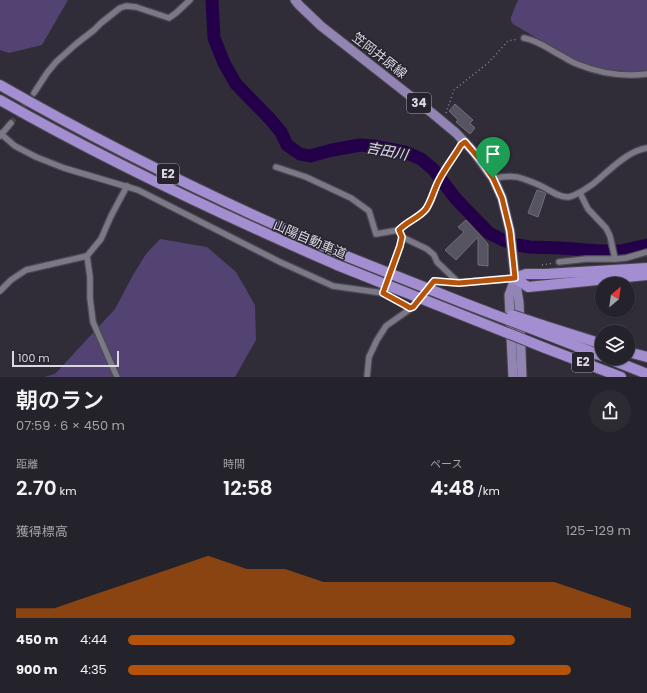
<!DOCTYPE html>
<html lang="ja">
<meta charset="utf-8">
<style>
:root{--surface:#24222a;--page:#2c2a32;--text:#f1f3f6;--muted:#a3a4a8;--line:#413f47;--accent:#b45309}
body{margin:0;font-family:Poppins,"Noto Sans JP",sans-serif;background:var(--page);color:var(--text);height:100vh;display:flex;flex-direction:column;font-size:15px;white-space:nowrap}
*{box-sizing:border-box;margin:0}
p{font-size:13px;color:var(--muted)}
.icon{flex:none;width:22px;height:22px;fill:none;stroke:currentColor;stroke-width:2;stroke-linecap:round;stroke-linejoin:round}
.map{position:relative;height:377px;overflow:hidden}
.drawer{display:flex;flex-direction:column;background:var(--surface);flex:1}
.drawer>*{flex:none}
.needle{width:26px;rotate:29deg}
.buttons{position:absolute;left:595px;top:277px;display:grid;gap:8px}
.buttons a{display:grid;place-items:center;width:40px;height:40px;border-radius:50%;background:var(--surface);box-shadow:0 1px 3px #0004,0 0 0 1px var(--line);font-size:20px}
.scale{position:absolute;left:12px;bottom:10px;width:107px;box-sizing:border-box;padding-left:4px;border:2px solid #dbd9e0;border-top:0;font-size:11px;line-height:14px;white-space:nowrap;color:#dbd9e0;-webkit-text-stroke:3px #26232e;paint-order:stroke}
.pin{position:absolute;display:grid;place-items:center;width:34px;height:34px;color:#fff;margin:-41px -17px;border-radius:50% 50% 50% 0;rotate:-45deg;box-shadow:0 0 4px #0007}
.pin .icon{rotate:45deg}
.round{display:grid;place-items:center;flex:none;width:42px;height:42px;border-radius:21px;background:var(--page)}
.headline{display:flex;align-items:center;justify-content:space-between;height:68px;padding:0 16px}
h1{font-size:22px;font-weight:600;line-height:30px}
.stats{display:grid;grid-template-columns:repeat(3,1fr);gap:6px;height:68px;padding:4px 16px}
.stats div{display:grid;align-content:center}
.stats b{font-size:20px;font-weight:600}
.stats small{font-size:11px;font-weight:400}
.stats p{font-size:11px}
.chart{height:112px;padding:8px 16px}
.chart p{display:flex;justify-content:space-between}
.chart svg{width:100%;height:72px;margin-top:4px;fill:var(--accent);opacity:.7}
ul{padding:0 16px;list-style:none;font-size:13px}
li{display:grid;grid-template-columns:64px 48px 1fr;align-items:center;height:30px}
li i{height:10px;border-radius:5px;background:var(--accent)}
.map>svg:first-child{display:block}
.green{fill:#524373}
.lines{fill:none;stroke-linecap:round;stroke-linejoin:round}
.river{stroke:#230049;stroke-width:13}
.building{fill:#575461;stroke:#716e7b}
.minor-tunnel{stroke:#4a4751;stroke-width:5.5;stroke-dasharray:5.5 3;stroke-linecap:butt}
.minor-casing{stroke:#4b4852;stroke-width:8}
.primary-casing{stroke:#4b4852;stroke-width:11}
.motorway-casing{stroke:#4b4852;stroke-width:12}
.path{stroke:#88858e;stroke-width:1.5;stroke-dasharray:1 3;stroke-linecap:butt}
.minor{stroke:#7c7886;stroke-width:5.5}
.primary{stroke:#9385b3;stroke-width:9}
.motorway{stroke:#a28ed1;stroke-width:10}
.motorway-bridge-casing{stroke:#4b4852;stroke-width:12;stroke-linecap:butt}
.motorway-bridge{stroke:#a28ed1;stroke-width:10}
.route-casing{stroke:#fff;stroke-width:8}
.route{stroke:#b45309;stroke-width:5}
.labels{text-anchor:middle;stroke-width:3;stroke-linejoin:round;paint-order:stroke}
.shield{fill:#26232e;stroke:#a5a2ab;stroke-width:1}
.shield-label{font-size:12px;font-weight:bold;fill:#dbd9e0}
.street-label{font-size:13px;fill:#dbd9e0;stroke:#26232e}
.water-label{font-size:14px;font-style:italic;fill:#e0daf0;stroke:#26232e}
</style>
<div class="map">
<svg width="647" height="377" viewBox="0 0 647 377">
<rect width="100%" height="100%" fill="#302d38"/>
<g class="green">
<polygon points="0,0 68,0 42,45 9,53 0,50"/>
<polygon points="518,0 647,0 647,72 621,74 583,64 567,56 513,24 511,21 511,17"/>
<polygon points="160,239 207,247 236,272 255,305 256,340 235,377 44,377 55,374 115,309 133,275 146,254"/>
</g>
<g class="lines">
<polyline class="river" points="212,0 214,38 224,63 236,84 270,119 281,132 287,145 300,154 310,156 332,150 360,145 375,146 405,152 421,159 433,169 456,199 489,233 503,240 517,245 530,247 560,248 600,251 621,251 647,245"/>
</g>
<g class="building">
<polygon points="455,104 473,120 470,123 475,128 470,134 456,122 458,120 449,111"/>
<polygon points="537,190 546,193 538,217 528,213"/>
<polygon points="466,220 488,244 488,266 478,265 478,237 456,260 445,250 464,232 458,227"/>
</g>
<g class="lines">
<polyline class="minor-tunnel" points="11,123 34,93"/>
<defs>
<g id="minor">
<path d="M524 38C537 40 549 49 560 55 566 58 571 62 577 64 599 73 623 77 647 74"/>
<polyline points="34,93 47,73 56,62 76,44 94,30 101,23 120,8 126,6 136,7 169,18 176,13 190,0"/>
<polyline points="0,133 15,146 36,157 64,168 138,190 280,262 333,286 383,293 400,246 402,237 427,249 434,255 437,262 459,283 515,278"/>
<polyline points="0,136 11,123"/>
<polyline points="276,167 306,177 351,198 369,211 376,234 399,230"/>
<path d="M493 178C504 177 513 175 524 179 529 181 535 183 541 186 550 190 559 198 569 197 578 195 586 189 593 184 609 171 627 151 647 148"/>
<polyline points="580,193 588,209 606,228 610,236 615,259 626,258 647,252"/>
<path d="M400 233 399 230C407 221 419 218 426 209 432 200 434 189 439 180 445 168 454 157 461 145L465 142"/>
<polyline points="87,256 90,277 90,298 93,322 117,377"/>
<polyline points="559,262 586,259 615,259"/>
<polyline points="0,291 11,280 26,270 87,256 101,239 111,216 127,186"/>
<polyline points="383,293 405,305 410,308"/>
<polyline points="367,377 369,357 377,340 386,326 413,307 434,281 459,283"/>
</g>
<g id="primary">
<polyline points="295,0 299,5 321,26 432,113 456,133 474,152 493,178 502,198 510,231 515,278 519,302 522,377"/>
<polyline points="513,377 509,295 515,279"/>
</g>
<g id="motorway">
<path d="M0 85C110 148 225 204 341 254"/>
<path d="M0 100C109 162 222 215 337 265"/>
<polyline points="515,278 528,287 647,275"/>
<polyline points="515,278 526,274 546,274 647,268"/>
<polyline points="542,325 602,344"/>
<polyline points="540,332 602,356"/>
<polyline points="545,348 621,377"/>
<polyline points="628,352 647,357"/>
<polyline points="607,358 647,374"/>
</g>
</defs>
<use href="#minor" class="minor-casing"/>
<use href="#primary" class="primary-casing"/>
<use href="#motorway" class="motorway-casing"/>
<g class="path">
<polyline points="446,113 454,90 488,63 508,41 518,39"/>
<polyline points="542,265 554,263"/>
</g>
<use href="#minor" class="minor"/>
<use href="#primary" class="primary"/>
<use href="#motorway" class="motorway"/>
<defs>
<g id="motorway-bridge">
<polyline points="341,254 464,303 540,332"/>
<polyline points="337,265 545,348"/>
<polyline points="512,315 542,325"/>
</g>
</defs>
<use href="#motorway-bridge" class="motorway-bridge-casing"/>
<use href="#motorway-bridge" class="motorway-bridge"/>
</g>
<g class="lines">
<defs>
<path id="route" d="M465 142 482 162 493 178 502 198 510 231 515 278 459 283 434 281 413 307 410 308 405 305 383 293 400 246 402 237 399 230C407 221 419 218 426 209 432 200 434 189 439 180 445 168 454 157 461 145Z"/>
</defs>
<use href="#route" class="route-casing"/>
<use href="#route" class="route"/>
</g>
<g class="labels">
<g class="shield">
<rect x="407" y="93" width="24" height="20" rx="3"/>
<rect x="157" y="164" width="22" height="20" rx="3"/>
<rect x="572" y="352" width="22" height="20" rx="3"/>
</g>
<g class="shield-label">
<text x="419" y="107">34</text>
<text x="168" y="178">E2</text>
<text x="583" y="366">E2</text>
</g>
<g class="street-label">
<text transform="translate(380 55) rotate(38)" y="5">笠岡井原線</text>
<text transform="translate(310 239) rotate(23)" y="5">山陽自動車道</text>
</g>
<g class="water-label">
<text transform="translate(387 151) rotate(11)" y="5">吉田川</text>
</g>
</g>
</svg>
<div class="buttons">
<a><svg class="needle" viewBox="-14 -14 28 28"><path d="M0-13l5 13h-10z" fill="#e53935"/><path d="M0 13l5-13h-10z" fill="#a3a4a8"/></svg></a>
<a><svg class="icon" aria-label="layers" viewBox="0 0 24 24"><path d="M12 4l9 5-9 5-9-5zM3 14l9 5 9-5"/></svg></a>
</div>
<div class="scale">100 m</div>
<div class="pin" style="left:493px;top:178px;background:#1e9e55"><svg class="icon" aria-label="arrive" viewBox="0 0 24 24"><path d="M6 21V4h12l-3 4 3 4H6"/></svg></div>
</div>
<section class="drawer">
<div class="headline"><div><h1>朝のラン</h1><p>07:59 · 6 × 450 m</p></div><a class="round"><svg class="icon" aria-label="share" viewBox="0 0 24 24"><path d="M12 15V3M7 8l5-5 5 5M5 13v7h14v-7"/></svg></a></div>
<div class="stats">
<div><p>距離</p><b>2.70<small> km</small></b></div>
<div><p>時間</p><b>12:58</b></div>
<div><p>ペース</p><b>4:48<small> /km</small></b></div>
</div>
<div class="chart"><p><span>獲得標高</span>125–129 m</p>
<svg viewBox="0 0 160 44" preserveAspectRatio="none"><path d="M0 44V38L10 38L20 30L30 22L40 14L50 6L60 14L70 14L80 22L90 22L100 22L110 22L120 22L130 22L140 22L150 30L160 38V44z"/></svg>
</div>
<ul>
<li><b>450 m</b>4:44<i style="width:77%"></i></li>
<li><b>900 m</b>4:35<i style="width:88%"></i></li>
</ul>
</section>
